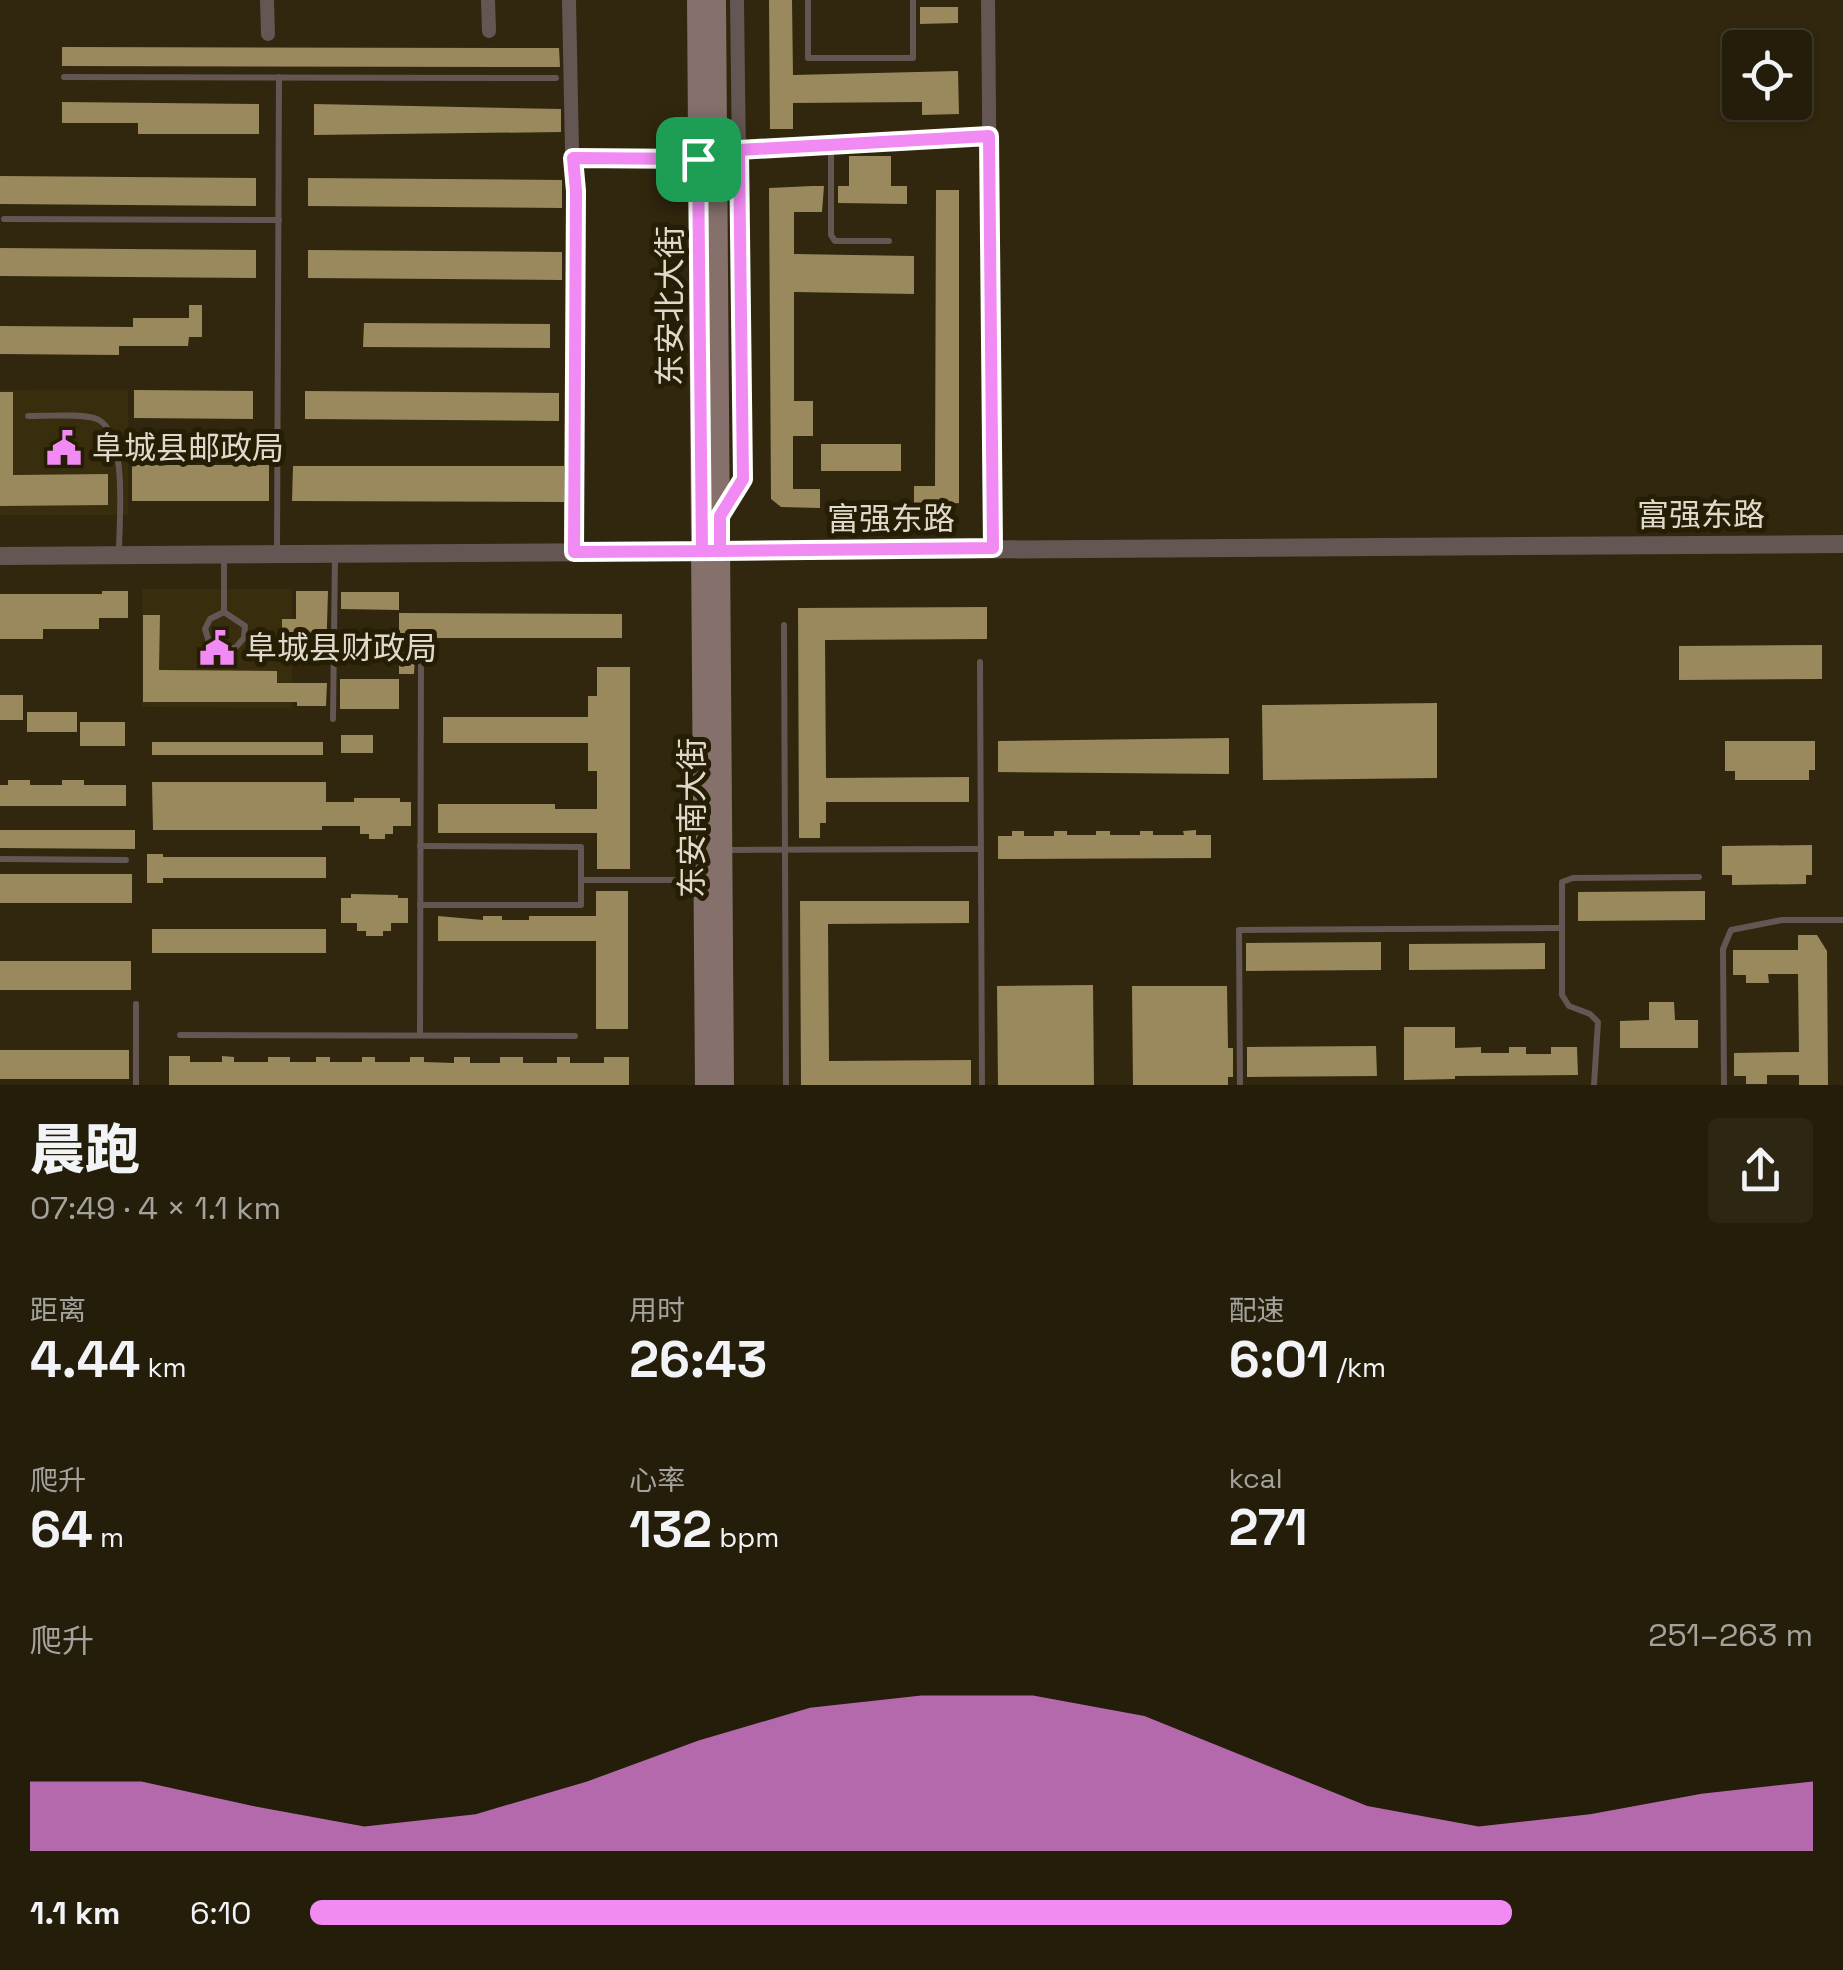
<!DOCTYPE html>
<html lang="zh">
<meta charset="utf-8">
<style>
:root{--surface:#241d0a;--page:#2c2613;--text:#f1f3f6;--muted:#a3a29c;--line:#413b2b;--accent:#f28af3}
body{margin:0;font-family:"Space Grotesk","Noto Sans SC",sans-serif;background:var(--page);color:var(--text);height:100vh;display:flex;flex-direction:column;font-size:38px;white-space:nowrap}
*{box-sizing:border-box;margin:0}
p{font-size:32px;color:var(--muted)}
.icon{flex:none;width:55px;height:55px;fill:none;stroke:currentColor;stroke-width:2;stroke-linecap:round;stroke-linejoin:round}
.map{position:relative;height:1085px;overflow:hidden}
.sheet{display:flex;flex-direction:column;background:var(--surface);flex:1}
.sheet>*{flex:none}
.buttons{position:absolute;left:1722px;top:30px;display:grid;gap:20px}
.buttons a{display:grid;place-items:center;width:90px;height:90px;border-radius:10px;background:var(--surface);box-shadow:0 2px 8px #0004,0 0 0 2px var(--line);font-size:50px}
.pin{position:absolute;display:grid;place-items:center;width:85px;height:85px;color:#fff;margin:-42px;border-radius:20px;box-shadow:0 5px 15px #0006}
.round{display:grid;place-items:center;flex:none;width:105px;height:105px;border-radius:10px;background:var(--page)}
.summary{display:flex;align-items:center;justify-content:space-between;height:170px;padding:0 30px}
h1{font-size:55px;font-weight:800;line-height:75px}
.figures{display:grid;grid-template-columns:repeat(3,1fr);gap:15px;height:170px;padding:10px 30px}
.figures div{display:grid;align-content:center}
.figures b{font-size:50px;font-weight:800}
.figures small{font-size:28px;font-weight:400}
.figures p{font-size:28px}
.chart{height:280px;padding:20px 30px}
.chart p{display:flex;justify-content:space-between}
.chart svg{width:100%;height:180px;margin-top:10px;fill:var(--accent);opacity:.7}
ul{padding:0 30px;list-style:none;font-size:32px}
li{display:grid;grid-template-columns:160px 120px 1fr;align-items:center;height:75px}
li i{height:25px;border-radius:12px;background:var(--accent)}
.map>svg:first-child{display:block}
.built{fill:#382d0c}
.building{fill:#9a895d}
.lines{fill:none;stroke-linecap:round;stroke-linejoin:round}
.service{stroke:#645653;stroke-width:6}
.minor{stroke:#645653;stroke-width:14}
.tertiary{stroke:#645653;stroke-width:18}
.secondary{stroke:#85706b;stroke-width:20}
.route-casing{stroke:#fff;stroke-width:20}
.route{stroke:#f28af3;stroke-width:12}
.labels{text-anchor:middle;stroke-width:10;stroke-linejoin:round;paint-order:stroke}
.street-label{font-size:32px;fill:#ded9ca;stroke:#261d05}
.poi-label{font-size:32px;fill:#ded9ca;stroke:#261d05;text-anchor:start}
</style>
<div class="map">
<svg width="1843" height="1085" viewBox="0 0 1843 1085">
<rect width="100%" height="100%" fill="#30270e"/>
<g class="built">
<polygon points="128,389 128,515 0,515 0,390"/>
<polygon points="142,589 292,589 292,708 142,707"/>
</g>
<g class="building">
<polygon points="769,0 792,0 793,75 958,71 959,114 922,115 922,102 793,103 793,129 770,129"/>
<polygon points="920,7 958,7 958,23 920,24"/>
<polygon points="62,47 559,48 560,67 62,66"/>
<polygon points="62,102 259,104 259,134 138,134 138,123 62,123"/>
<polygon points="314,104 561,109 561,132 314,135"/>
<polygon points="849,156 891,156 891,186 907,186 907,204 838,203 838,186 849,186"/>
<polygon points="0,176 256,178 256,206 0,204"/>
<polygon points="308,178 562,180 562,208 308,206"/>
<polygon points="812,186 824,186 822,212 794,212 794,254 914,256 914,294 794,292 794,401 813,401 813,436 793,436 793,489 820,489 820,508 781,507 771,499 769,188"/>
<polygon points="936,190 959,190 959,503 914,507 914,486 935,486"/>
<polygon points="0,248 256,250 256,278 0,276"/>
<polygon points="308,250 562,252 562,280 308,278"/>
<polygon points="189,305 202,305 202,337 189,337 188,346 119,346 119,355 0,354 0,326 133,327 133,318 189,318"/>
<polygon points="364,323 550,324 550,348 363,347"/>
<polygon points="134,390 253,391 253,419 134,418"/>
<polygon points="305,391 559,393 559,421 305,419"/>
<polygon points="0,392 13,392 13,475 108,474 108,505 0,506"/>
<rect x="821" y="444" width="80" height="27"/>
<rect x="132" y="465" width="137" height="36"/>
<polygon points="293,466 564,466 564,502 292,501"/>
<polygon points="102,591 128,591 128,618 99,618 99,629 43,629 43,639 0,639 0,594 102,594"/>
<polygon points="296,591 328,591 326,659 282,659 282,619 296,619"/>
<polygon points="341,592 399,592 399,610 341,609"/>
<polygon points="987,607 987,639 825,640 826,778 969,777 969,802 826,802 826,823 820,823 820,838 799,838 798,608"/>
<polygon points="399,613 622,614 622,638 416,638 414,674 399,674"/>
<polygon points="143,615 160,615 159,670 277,671 277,683 327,683 326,706 297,706 297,702 143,702"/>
<polygon points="1822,645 1822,679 1679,680 1679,646"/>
<polygon points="597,667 630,667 630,869 597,869 597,833 438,833 438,804 555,804 555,809 597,809 597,771 588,771 588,743 443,743 443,717 588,717 588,696 597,696"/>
<rect x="340" y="679" width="59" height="30"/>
<rect x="0" y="695" width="23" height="25"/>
<polygon points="1437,703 1437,778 1263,780 1262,705"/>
<rect x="27" y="712" width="50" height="20"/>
<rect x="80" y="722" width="45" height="24"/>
<rect x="341" y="735" width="32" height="18"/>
<polygon points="1229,738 1229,774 998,772 998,741"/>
<polygon points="1725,741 1815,741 1815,770 1809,770 1809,780 1735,780 1735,771 1725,771"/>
<rect x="152" y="742" width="171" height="13"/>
<polygon points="8,780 30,780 30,785 62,785 62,780 84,780 84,785 126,785 126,806 0,806 0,785 8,785"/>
<polygon points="152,782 326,782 326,802 354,802 354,798 400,798 400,802 411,802 411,826 393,826 393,834 385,834 385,839 369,839 369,834 360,834 360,826 322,826 322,830 153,830"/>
<polygon points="0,830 135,830 135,849 0,848"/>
<polygon points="1196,830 1196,835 1211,835 1211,858 998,859 998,836 1012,836 1012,831 1024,831 1024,836 1054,836 1054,831 1067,831 1067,835 1096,835 1096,831 1110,831 1110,835 1140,835 1140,831 1153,831 1153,835 1184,835 1183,831"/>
<polygon points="1812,845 1812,875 1806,875 1806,884 1732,885 1732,875 1722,875 1722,846"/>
<polygon points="147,854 163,854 163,857 326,857 326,878 163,878 163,883 147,883"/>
<rect x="0" y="874" width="132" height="29"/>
<polygon points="596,891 628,891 628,1029 596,1029 596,941 438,941 438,916 483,920 483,916 502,916 502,920 529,920 529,916 596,916"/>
<polygon points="1705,891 1705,920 1578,921 1578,892"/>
<polygon points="351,894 398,895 398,898 408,898 408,923 391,923 391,931 383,931 383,936 366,936 366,931 357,931 357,923 341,923 341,898 351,898"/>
<polygon points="800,901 969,901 969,923 828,924 829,1061 971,1060 971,1085 801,1085"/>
<rect x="152" y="929" width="174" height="24"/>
<polygon points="1798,935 1817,935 1827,951 1828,1085 1799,1085 1799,1075 1767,1075 1767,1084 1746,1084 1746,1076 1734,1076 1734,1053 1799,1052 1798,974 1768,974 1769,983 1746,983 1746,975 1733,975 1733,950 1798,950"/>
<polygon points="1381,942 1381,970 1246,971 1246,943"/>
<polygon points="1545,943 1545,969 1409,970 1409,944"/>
<rect x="0" y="961" width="131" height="29"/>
<polygon points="1093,985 1094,1085 998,1085 997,986"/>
<polygon points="1132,986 1227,986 1228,1048 1233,1048 1233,1077 1228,1077 1228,1085 1133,1085"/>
<polygon points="1649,1002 1674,1002 1675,1020 1698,1020 1698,1048 1620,1048 1620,1021 1649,1020"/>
<polygon points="1404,1027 1455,1027 1455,1048 1481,1047 1481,1053 1509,1053 1509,1047 1526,1047 1526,1054 1551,1054 1551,1047 1577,1047 1578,1075 1455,1076 1455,1079 1404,1080"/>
<polygon points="1376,1046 1377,1076 1247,1077 1247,1047"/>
<rect x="0" y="1050" width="129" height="29"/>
<polygon points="169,1056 190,1056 190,1062 222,1062 222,1056 234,1057 234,1062 268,1062 268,1057 290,1057 290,1062 316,1062 316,1057 330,1057 330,1062 362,1062 362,1057 375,1057 375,1062 410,1062 410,1057 424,1057 424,1062 454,1063 454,1057 470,1057 470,1063 500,1063 500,1057 523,1057 523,1063 557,1063 557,1057 570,1057 570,1063 604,1063 604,1057 629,1057 629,1085 169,1085"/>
</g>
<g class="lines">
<g class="service">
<polyline points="808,0 808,58 913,58 913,0"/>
<polyline points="64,77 556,78"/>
<polyline points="831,145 831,235 835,241 889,241"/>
<polyline points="4,219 279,220"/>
<path d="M28 416C45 416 87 413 99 420 128 437 119 521 119 551"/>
<polyline points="277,551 279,77"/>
<polyline points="224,612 245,626 244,638 236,647 224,651 210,645 205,629 210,619 224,612 224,556"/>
<polyline points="784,625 786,1085"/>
<polyline points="980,662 982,1085"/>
<polyline points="333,719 335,555"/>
<polyline points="728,850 981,849"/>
<polyline points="0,859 126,860"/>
<polyline points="581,880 699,880"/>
<polyline points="420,905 581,905 581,847 420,846"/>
<polyline points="180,1035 575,1036"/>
<polyline points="420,1035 421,655"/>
<polyline points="136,1085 136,1004"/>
<polyline points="1240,1085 1239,930 1561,928"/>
<polyline points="1594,1085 1598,1022 1590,1014 1569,1006 1562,995 1562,882 1573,878 1699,877"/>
<polyline points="1724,1085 1723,949 1731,930 1782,920 1843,920"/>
</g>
<g class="minor">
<polyline points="267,0 268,34"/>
<polyline points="488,0 489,31"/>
<polyline points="569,0 572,150 576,191 574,552"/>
<polyline points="988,0 993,548"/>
<polyline points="717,151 989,135"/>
<polyline points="573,158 699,159"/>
<polyline points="720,515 743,479 737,0"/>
</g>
<polyline class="tertiary" points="0,556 1843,544"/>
<g class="secondary">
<polyline points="697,0 705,1085"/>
<polyline points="716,0 724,1085"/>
</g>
</g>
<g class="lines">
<defs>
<polyline id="route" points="698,159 702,551 720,551 993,548 989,136 739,150 743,479 720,516 720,551 574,552 576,191 573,158 698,159"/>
</defs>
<use href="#route" class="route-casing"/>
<use href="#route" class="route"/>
</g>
<defs>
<symbol id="civic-bare" viewBox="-9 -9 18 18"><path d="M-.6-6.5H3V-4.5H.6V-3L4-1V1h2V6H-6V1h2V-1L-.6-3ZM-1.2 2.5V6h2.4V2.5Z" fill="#f28af3" stroke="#261d05" stroke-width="2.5" paint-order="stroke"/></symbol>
</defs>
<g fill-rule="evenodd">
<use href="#civic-bare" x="39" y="423" width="50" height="50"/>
<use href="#civic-bare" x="192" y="623" width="50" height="50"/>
</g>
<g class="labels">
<g class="street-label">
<text transform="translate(670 306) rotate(-90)" y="11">东安北大街</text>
<text x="1701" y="526">富强东路</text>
<text x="891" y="530">富强东路</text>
<text transform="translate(692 818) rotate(-90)" y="11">东安南大街</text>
</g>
<g class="poi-label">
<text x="92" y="459">阜城县邮政局</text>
<text x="245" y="659">阜城县财政局</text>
</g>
</g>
</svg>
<div class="buttons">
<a><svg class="icon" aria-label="locate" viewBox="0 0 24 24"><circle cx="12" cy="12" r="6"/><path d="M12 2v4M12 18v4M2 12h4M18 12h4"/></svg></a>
</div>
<div class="pin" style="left:698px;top:159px;background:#1e9e55"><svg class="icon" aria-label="arrive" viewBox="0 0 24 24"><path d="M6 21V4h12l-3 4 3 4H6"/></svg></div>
</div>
<section class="sheet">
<div class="summary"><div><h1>晨跑</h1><p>07:49 · 4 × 1.1 km</p></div><a class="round"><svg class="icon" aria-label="share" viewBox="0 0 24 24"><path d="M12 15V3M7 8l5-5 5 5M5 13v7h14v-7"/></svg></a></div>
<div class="figures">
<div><p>距离</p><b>4.44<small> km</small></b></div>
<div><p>用时</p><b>26:43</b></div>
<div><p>配速</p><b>6:01<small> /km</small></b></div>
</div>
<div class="figures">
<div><p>爬升</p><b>64<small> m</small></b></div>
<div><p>心率</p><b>132<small> bpm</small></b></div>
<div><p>kcal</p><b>271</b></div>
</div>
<div class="chart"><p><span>爬升</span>251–263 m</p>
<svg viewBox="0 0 160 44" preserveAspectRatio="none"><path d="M0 44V27L10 27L20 33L30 38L40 35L50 27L60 17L70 9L80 6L90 6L100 11L110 22L120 33L130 38L140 35L150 30L160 27V44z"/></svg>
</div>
<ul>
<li><b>1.1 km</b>6:10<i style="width:80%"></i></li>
</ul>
</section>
